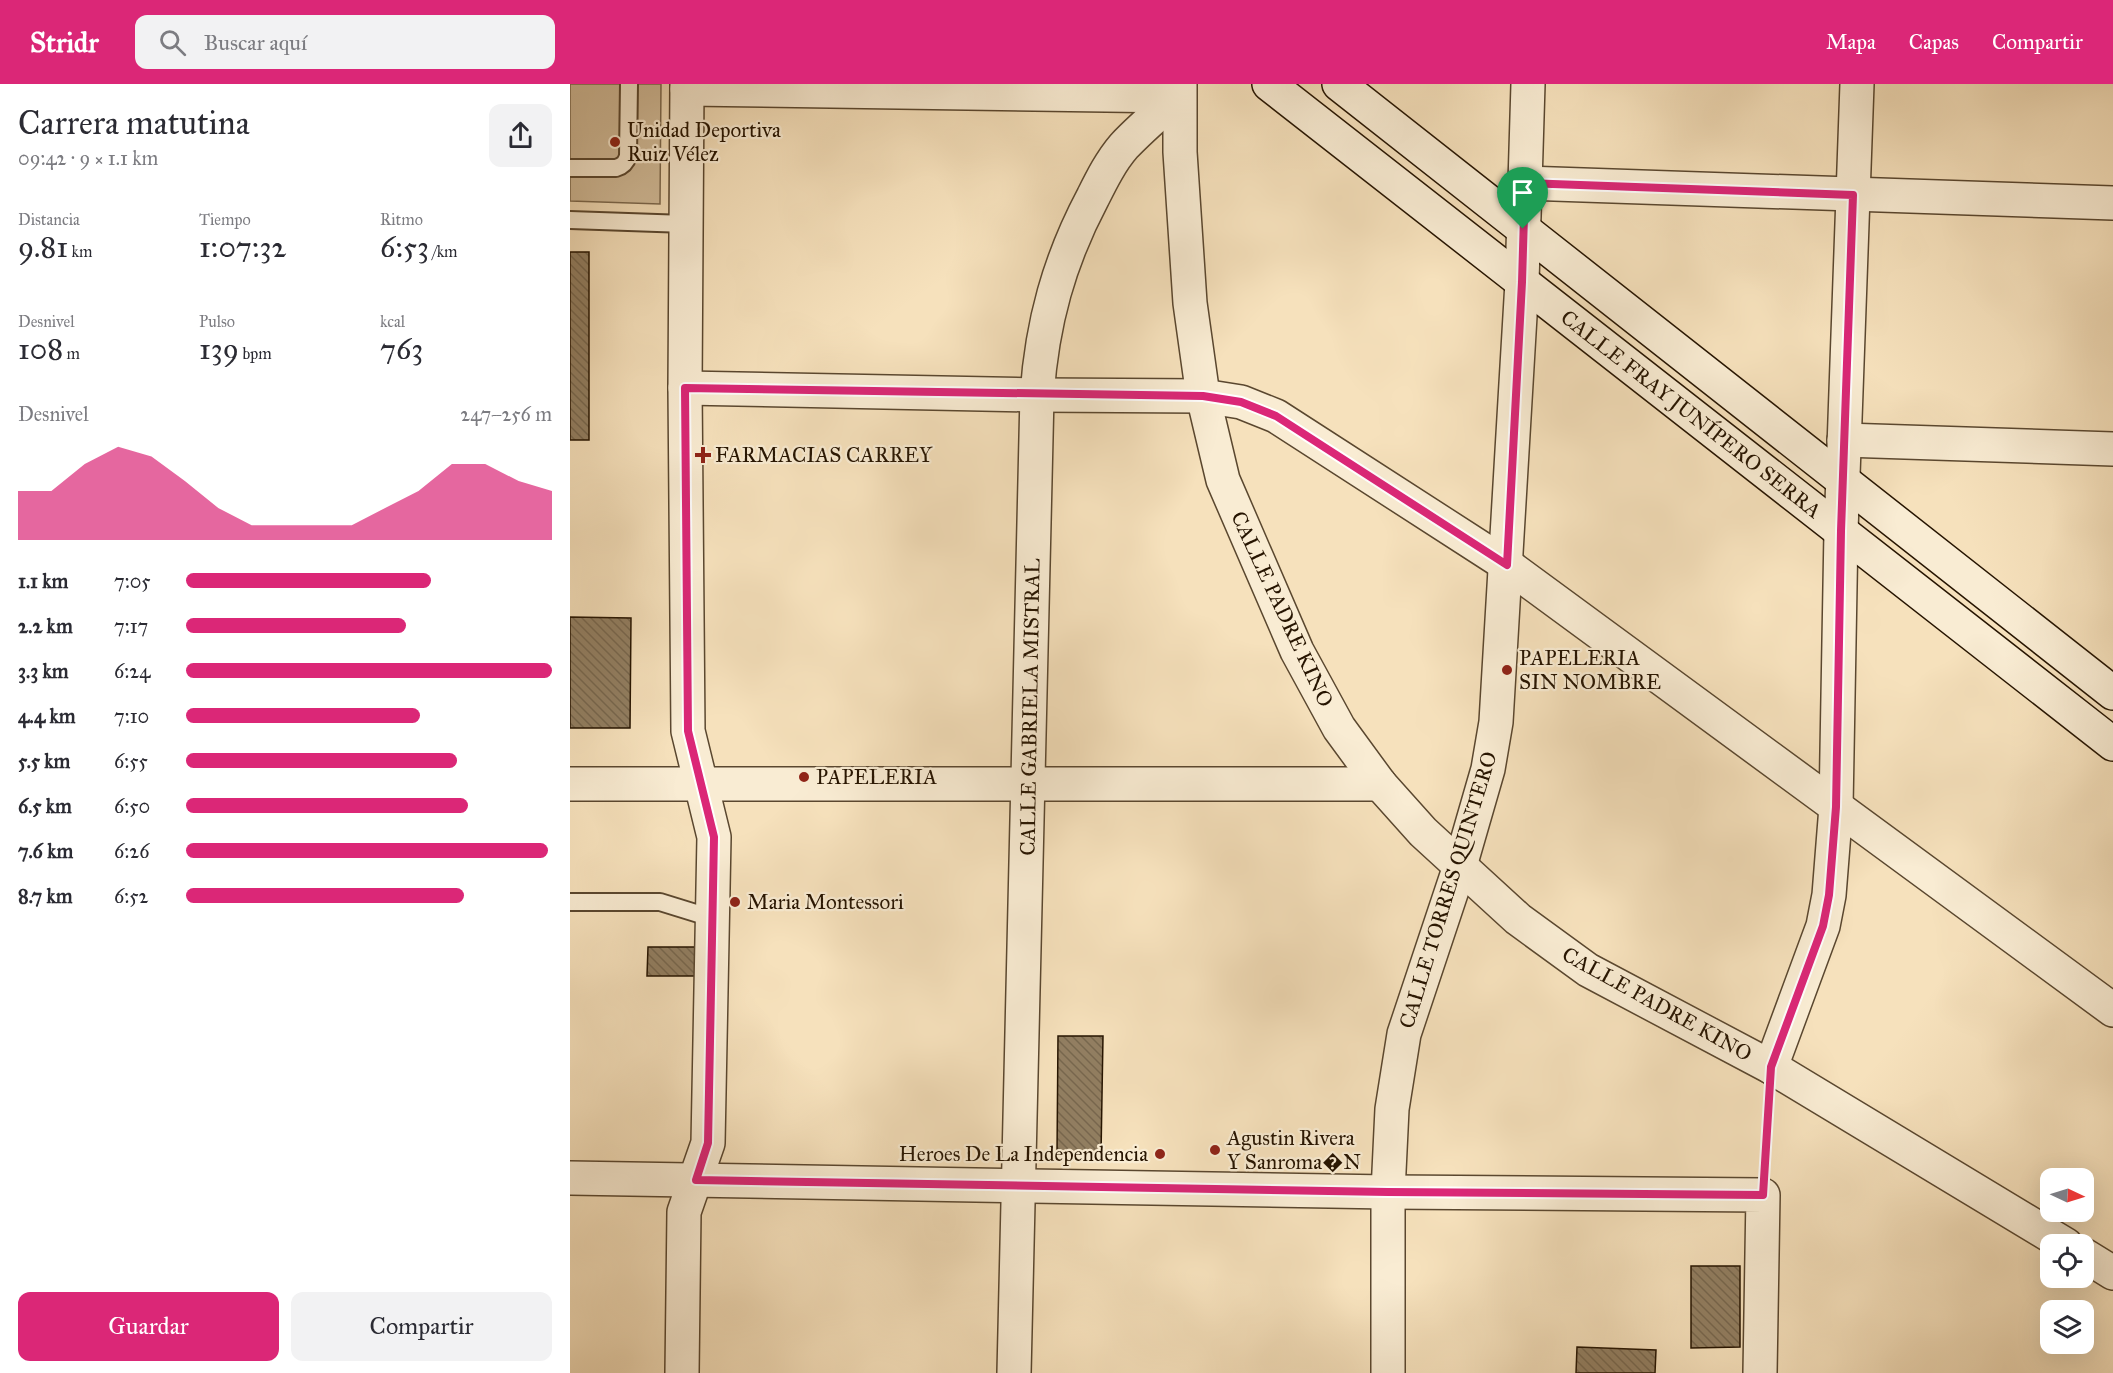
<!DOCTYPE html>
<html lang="es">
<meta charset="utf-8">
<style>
:root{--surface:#fff;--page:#f2f2f3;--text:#2b2b33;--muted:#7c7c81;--accent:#db2777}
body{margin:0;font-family:"IM FELL Great Primer",serif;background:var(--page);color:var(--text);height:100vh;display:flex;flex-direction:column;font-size:22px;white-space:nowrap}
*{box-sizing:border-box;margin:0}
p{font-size:20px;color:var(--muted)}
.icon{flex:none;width:33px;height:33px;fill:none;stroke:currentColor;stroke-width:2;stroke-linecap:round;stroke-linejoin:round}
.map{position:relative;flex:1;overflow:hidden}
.panel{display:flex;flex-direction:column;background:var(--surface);width:570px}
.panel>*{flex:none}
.needle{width:39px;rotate:94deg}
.fabs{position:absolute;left:1470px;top:1084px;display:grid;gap:12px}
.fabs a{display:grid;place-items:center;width:54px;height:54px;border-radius:12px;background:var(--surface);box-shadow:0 6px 24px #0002;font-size:30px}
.pin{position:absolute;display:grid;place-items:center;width:51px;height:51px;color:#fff;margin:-62px -26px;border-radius:50% 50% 50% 0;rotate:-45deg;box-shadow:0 0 6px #0007}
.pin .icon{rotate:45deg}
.round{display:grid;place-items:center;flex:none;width:63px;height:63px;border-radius:12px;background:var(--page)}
.head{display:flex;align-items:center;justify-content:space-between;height:102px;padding:0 18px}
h1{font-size:33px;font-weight:600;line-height:45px}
.figures{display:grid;grid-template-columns:repeat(3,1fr);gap:9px;height:102px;padding:6px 18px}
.figures div{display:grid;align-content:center}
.figures b{font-size:30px;font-weight:600}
.figures small{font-size:16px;font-weight:400}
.figures p{font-size:16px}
.chart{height:168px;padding:12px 18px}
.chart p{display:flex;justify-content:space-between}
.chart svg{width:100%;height:108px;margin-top:6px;fill:var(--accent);opacity:.7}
.action{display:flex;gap:12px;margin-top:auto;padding:12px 18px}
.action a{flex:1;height:69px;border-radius:12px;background:var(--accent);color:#fff;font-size:24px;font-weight:600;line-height:69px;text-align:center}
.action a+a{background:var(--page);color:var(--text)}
ul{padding:0 18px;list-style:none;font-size:20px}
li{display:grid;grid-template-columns:96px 72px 1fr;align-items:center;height:45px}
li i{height:15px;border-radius:8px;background:var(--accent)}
header{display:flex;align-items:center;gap:36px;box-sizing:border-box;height:84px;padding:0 30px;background:var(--accent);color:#fff}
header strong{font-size:28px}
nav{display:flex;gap:33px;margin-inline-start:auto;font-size:21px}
.search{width:420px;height:54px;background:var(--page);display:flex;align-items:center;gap:15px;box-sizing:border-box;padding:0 21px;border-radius:12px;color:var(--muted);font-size:22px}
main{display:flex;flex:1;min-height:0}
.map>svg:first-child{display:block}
.grass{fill:#d3be9c;stroke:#7c694e;stroke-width:1.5}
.building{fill:url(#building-back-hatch);stroke:#261400;stroke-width:1.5}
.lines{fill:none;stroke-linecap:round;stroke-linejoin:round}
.lane-casing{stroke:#5a472f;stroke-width:20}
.street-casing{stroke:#5a472f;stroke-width:36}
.secondary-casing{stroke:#261400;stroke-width:36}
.path{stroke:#261400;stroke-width:4;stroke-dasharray:1.5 3;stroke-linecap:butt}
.lane{stroke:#f9ecd3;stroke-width:16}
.street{stroke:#f9ecd3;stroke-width:33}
.secondary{stroke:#f9ecd3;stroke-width:33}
.route-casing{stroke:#fff;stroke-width:12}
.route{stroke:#db2777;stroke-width:8}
.poi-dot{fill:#8f2418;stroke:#f9ecd3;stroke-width:2}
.labels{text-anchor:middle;stroke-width:4.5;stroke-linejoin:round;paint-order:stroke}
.poi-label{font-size:21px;fill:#261400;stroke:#f9ecd3;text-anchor:start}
.street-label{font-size:21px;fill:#261400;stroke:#f9ecd3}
</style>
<header>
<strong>Stridr</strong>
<div class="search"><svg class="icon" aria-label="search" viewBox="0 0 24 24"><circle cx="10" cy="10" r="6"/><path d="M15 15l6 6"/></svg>Buscar aquí</div>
<nav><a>Mapa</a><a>Capas</a><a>Compartir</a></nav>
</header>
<main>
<section class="panel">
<div class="head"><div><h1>Carrera matutina</h1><p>09:42 · 9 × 1.1 km</p></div><a class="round"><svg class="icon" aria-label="share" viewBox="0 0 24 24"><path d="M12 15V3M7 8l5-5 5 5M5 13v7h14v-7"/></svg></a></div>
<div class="figures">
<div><p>Distancia</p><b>9.81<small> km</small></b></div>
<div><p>Tiempo</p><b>1:07:32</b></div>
<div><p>Ritmo</p><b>6:53<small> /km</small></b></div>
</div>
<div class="figures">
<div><p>Desnivel</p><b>108<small> m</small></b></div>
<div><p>Pulso</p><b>139<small> bpm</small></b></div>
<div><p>kcal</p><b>763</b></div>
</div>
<div class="chart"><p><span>Desnivel</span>247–256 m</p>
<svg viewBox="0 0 160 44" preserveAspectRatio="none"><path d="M0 44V24L10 24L20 13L30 6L40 10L50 20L60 31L70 38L80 38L90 38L100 38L110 31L120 24L130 13L140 13L150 20L160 24V44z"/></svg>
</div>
<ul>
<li><b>1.1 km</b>7:05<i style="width:67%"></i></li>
<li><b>2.2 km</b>7:17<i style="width:60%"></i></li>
<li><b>3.3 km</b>6:24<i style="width:100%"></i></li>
<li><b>4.4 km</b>7:10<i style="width:64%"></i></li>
<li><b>5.5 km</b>6:55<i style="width:74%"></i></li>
<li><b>6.5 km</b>6:50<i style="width:77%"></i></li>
<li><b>7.6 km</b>6:26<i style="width:99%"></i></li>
<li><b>8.7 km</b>6:52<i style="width:76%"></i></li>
</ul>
<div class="action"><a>Guardar</a><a>Compartir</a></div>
</section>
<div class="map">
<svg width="1543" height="1289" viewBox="0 0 1543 1289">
<defs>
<pattern id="building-back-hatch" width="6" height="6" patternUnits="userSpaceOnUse" patternTransform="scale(1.5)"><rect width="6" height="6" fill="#927f62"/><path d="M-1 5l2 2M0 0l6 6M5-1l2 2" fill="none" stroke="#77674e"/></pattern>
</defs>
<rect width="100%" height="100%" fill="#f6e1bc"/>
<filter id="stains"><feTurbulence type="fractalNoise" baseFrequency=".00333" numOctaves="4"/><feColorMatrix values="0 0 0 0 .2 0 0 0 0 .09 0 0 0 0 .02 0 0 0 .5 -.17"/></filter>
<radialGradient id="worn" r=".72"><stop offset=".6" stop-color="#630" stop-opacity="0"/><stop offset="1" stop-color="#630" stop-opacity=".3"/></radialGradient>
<polygon class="grass" points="0,0 91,0 90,120 0,117"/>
<g class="building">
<rect x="0" y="168" width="19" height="188"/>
<polygon points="0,533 61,534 60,644 0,644"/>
<polygon points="78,863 130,863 130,892 77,892"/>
<polygon points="488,952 533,952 531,1071 487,1070"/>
<polygon points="1121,1182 1170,1182 1170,1263 1121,1264"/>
<polygon points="1007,1263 1086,1266 1085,1289 1006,1289"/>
</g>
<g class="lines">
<defs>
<g id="lane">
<path d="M0 84H46C53 82 56 79 58 72L59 0"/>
<polyline points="0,136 116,140"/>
<polyline points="0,818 90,818 132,831 143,831"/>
</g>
<g id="street">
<polyline points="610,0 610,68 620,219 633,312 653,396 727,567 769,644 810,700 853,748 948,835 1018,886 1201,983 1496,1161"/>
<polyline points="117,5 608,12"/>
<polyline points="955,99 1543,119"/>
<polyline points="115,304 467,311 633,312 671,318 706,332 937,481 1543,926"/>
<polyline points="1274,356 1543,365"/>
<polyline points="0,700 810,700"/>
<polyline points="1201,983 1253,842 1259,811 1266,723 1271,447 1287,0"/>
<polyline points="0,1094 818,1108 1193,1111 1190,1289"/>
<polyline points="1514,1171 1543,1189"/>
<polyline points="112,1289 114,1128 138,1059 144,753 118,647 115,304 117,0"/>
<path d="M444 1289 467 311C472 239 489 177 523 113 532 95 541 77 554 62 571 44 590 28 608 12"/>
<polyline points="818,1289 818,1108 822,1025 834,950 890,782 918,685 926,638 952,198 958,0"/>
</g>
<g id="secondary">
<polyline points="699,0 1543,660"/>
<polyline points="769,0 1543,609"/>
</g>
</defs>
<use href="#lane" class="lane-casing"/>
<use href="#street" class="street-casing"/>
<use href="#secondary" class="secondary-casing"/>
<polyline class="path" points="1195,1081 1199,1016"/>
<use href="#lane" class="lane"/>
<use href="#street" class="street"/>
<use href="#secondary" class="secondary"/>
</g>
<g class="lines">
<defs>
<polygon id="route" points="955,99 1283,111 1271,447 1266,723 1259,811 1253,842 1201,983 1193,1111 818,1108 126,1096 138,1059 144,753 118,647 115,304 633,312 671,318 706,332 937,481 952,198"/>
</defs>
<use href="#route" class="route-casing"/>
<use href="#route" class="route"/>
</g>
<g class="poi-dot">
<circle cx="45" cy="58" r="6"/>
<path d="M130 362h6v6h6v6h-6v6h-6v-6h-6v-6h6z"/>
<circle cx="937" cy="586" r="6"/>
<circle cx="234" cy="693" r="6"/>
<circle cx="165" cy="818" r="6"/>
<circle cx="645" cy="1066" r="6"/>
<circle cx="590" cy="1070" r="6"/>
</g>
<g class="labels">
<g class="poi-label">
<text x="57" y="53">Unidad Deportiva<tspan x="57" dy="24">Ruiz Vélez</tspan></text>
<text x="145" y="378">FARMACIAS CARREY</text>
<text x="949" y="581">PAPELERIA<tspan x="949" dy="24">SIN NOMBRE</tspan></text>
<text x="246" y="700">PAPELERIA</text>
<text x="177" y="825">Maria Montessori</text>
<text x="657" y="1061">Agustin Rivera<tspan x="657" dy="24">Y Sanroma�N</tspan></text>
<text x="578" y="1077" text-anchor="end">Heroes De La Independencia</text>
</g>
<g class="street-label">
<text transform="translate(1121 330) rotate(38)" y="7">CALLE FRAY JUNÍPERO SERRA</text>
<text transform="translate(712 525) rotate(65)" y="7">CALLE PADRE KINO</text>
<text transform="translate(460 623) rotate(-89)" y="7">CALLE GABRIELA MISTRAL</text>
<text transform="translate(878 806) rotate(-73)" y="7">CALLE TORRES QUINTERO</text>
<text transform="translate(1087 920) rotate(29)" y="7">CALLE PADRE KINO</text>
</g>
</g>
<rect width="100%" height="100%" filter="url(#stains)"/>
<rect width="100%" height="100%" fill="url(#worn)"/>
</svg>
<div class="fabs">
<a><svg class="needle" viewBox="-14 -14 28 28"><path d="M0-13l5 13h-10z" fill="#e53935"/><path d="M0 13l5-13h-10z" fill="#7c7c81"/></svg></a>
<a><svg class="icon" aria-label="locate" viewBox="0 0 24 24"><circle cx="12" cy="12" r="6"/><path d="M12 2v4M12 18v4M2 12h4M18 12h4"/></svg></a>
<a><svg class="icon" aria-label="layers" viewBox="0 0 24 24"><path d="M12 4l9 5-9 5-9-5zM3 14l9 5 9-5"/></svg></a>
</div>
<div class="pin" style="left:953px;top:145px;background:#1e9e55"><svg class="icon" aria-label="arrive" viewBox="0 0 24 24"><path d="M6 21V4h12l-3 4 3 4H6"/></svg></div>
</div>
</main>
